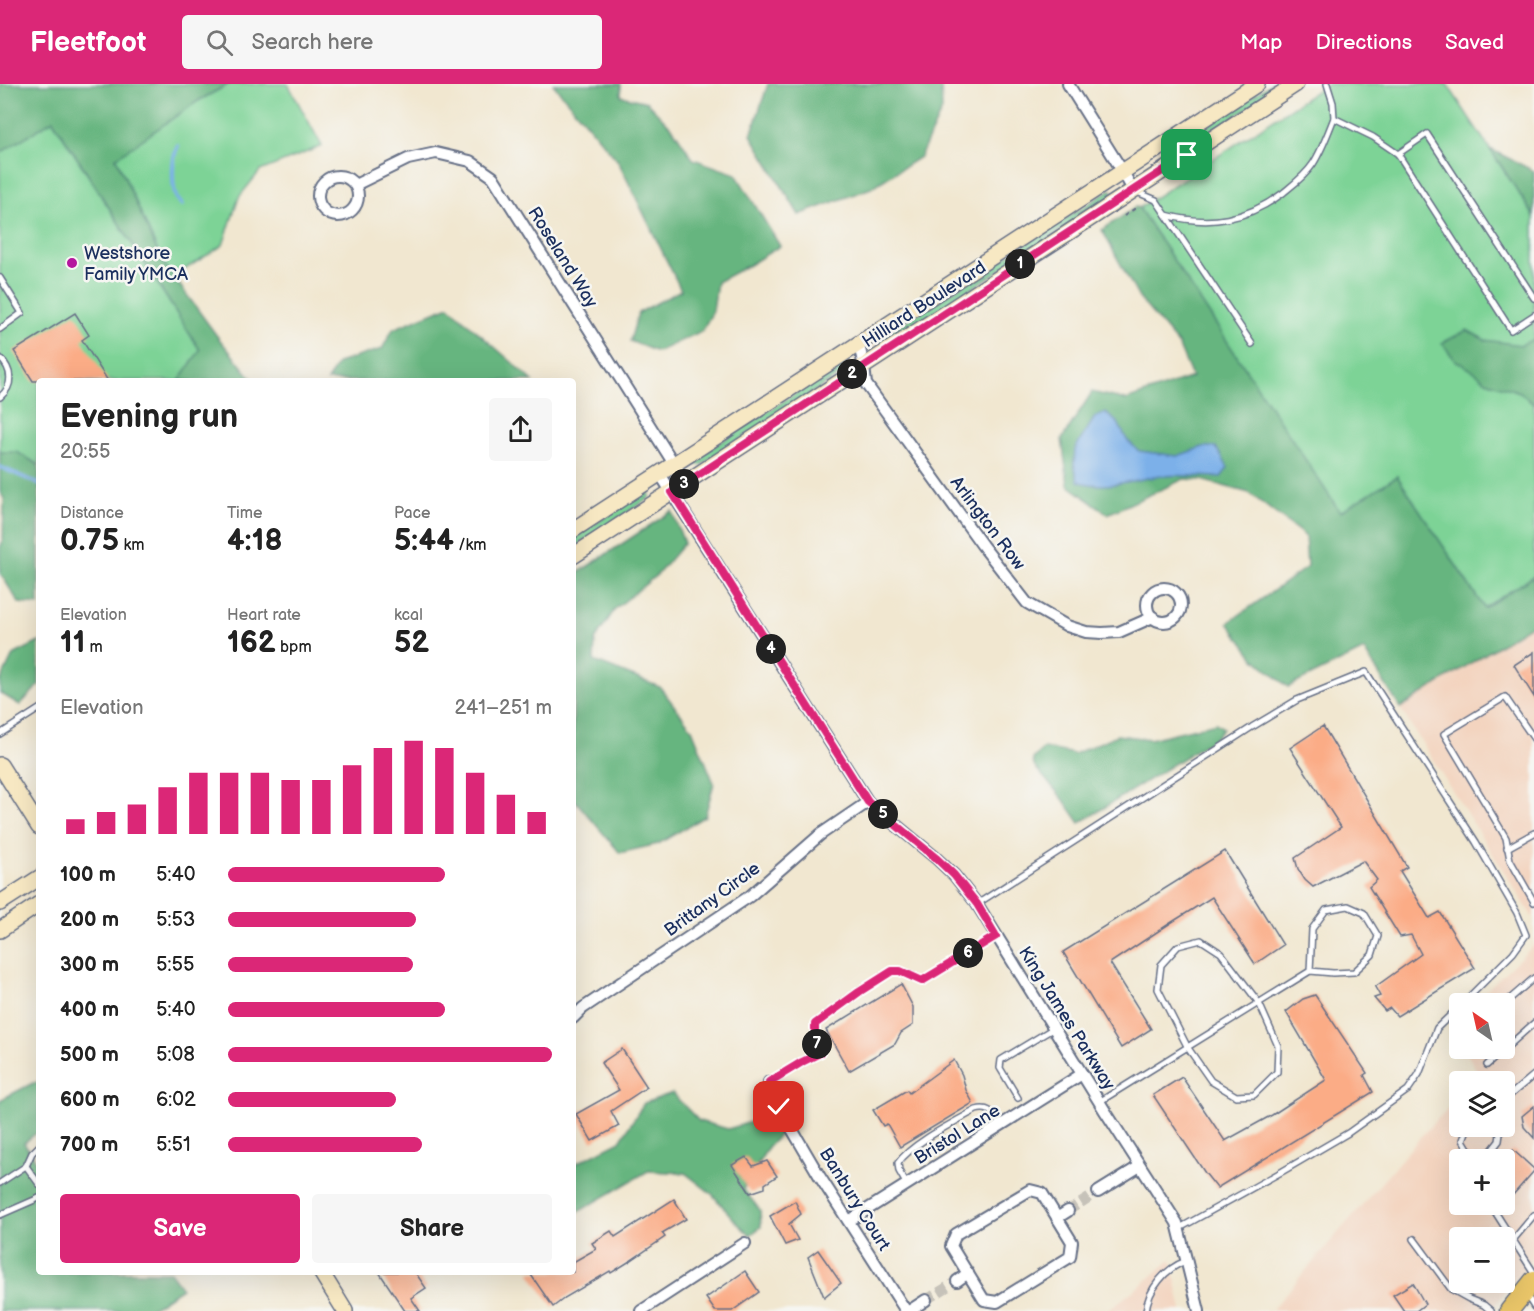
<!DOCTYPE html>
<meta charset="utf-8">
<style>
:root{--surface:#fff;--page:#f6f6f6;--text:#222;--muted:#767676;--accent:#db2777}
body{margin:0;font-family:"Balsamiq Sans",sans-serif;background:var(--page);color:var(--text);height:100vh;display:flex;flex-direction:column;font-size:22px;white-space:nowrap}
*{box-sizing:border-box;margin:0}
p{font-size:20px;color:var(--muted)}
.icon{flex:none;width:33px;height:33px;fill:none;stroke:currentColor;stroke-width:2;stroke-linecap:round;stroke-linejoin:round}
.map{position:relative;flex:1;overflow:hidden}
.drawer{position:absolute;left:36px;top:294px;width:540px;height:897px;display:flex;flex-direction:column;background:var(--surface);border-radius:6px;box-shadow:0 6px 24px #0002}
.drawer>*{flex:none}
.needle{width:39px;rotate:326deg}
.controls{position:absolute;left:1449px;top:909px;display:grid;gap:12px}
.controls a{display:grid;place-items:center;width:66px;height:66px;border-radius:6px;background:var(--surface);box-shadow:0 6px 24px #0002;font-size:30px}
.pin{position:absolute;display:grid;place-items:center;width:51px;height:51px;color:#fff;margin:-26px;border-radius:12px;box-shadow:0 3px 9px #0006}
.km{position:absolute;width:30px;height:30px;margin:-15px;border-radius:50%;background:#222;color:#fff;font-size:16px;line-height:30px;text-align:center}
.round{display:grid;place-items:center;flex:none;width:63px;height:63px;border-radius:6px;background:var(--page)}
.overview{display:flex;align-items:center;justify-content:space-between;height:102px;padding:0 24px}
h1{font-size:33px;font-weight:800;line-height:45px}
.stats{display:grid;grid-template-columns:repeat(3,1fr);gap:9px;height:102px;padding:6px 24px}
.stats div{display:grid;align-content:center}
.stats b{font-size:30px;font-weight:800}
.stats small{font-size:16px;font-weight:400}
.stats p{font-size:16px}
.chart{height:168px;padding:12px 24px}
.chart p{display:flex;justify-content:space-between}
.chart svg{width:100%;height:108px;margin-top:6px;stroke:var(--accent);stroke-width:6}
.action{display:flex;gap:12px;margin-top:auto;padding:12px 24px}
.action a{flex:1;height:69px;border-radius:6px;background:var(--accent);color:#fff;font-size:24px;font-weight:800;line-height:69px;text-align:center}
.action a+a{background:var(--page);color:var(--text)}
ul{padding:0 24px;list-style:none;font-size:20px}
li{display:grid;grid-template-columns:96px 72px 1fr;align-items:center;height:45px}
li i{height:15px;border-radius:8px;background:var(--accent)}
header{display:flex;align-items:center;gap:36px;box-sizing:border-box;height:84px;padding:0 30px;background:var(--accent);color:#fff}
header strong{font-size:28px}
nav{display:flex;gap:33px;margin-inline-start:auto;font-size:21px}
.search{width:420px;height:54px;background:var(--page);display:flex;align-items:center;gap:15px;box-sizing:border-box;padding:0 21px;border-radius:6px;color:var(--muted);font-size:22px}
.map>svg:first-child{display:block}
.built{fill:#f3d4bf;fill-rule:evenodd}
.green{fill:#7dd396;stroke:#4c817a;stroke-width:1.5}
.forest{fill:#66b57f;stroke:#40726e;stroke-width:1.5}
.water{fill:#7bb0e9;stroke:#4b70a4;stroke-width:1.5}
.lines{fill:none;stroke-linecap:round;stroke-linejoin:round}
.stream{stroke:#7bb0e9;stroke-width:4}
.building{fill:#fbac86}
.minor-tunnel{stroke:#c6c2b9;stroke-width:10;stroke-dasharray:10 5;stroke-linecap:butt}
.service-casing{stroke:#666f86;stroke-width:8}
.minor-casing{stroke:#666f86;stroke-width:14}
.secondary-casing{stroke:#666f86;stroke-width:18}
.primary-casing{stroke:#666f86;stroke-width:21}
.path{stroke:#666f86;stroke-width:2;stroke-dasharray:4.5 4.5;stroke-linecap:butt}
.service{stroke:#fff;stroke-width:5}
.minor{stroke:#fff;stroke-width:10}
.secondary{stroke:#f7e8c3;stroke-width:15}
.primary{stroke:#eac669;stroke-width:18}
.route-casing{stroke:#fff;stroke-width:12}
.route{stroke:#db2777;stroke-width:8}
.poi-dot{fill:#b5179e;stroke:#f6f6f2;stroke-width:2}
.labels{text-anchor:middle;stroke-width:5;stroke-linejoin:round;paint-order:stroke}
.poi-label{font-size:18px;fill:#1b2f5e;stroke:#f6f6f2;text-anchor:start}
.street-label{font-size:18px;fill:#1b2f5e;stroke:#f6f6f2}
</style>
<header>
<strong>Fleetfoot</strong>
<div class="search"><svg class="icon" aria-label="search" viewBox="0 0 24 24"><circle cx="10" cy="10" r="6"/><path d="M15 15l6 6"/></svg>Search here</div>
<nav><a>Map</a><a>Directions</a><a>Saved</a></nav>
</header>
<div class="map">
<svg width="1534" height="1227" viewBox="0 0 1534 1227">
<rect width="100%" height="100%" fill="#f6f6f2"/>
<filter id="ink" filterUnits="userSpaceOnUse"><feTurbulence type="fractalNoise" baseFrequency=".0167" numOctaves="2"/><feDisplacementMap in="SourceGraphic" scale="12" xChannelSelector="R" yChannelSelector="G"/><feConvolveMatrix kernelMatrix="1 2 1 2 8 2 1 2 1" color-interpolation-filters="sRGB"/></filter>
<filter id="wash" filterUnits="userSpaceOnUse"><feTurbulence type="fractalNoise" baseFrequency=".008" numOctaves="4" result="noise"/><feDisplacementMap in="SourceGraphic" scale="24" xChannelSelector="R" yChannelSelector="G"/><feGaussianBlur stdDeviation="1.35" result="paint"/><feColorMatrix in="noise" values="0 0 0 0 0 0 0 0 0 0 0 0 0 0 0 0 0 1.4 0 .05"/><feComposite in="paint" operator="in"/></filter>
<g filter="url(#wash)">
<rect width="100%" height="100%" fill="#f1e7d0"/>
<g class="built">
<polygon points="1534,539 1534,835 1400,624"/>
<path d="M1534 861V1172L1490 1227H1271L1424 1049 1459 1013 1460 1042H1504V998L1474 997 1480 991 1464 965 1504 964V920L1473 919ZM1460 1076H1504V1120H1460ZM1460 1154H1504V1198H1460Z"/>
<polygon points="1171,1175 1182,1227 1107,1227 1151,1193"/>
</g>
<g class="green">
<polygon points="229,0 288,0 322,62 260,87 239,113 223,161 173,193 162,177 116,73 198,17"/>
<path d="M1271 0H1285L1152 86C1150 81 1153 78 1156 75Z"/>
<polygon points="1327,0 1447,0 1534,132 1534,492 1484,524 1397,392 1340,429 1139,124"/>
<polygon points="52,35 220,297 39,297 39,438 0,377 0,69"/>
<polygon points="1110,106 1112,106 1113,110 1110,114 885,261 880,259 880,255 882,253"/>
<polygon points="841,280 846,282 847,284 844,288 701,381 695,380 694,375"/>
<polygon points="644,408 649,409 650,412 648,415 573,464 573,454"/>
</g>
<g class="forest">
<polygon points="0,0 229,0 198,17 116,74 162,177 220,256 254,297 179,297 200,266 53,36 0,69"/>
<polygon points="553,0 621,0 621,12 647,18 674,46 693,75 736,90 780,162 749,181 717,198 713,227 702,247 657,268 630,257 638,229 681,206 618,77"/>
<polygon points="768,0 941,0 942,26 920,73 871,104 799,131 751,51"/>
<polygon points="1490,65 1534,87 1534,132"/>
<polygon points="1136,123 1139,124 1340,428 1397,392 1484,524 1534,492 1534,539 1400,624 1364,566 1288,603 1255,575 1228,539 1307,483 1305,452 1249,409 1201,396 1184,395 1108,430 1068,401 1062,355 1092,308 1126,316 1192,293 1178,260 1139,214 1102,146"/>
<path d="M449 222C476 248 505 271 533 297H327L338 279 382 265 393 245Z"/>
<polygon points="1467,246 1485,256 1521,261 1534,255 1534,321 1520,308 1486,297 1475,288 1455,276 1442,259"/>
<polygon points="0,368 17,368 39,381 39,521 19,519 0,489 0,464 3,456 4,415 0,408"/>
<polygon points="672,427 684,459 658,490 615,525 595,556 594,577 660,603 692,645 714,699 705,732 658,760 620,769 573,714 573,492"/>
<polygon points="39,558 39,601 20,621 0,609 0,598 13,571"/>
<polygon points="1216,639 1223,644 1215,654 1080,739 1063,715 1034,682 1033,675 1044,664 1074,670 1117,651 1150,655"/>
<polygon points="39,998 39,1047 24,1059 39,1081 39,1188 170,1188 182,1204 147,1227 0,1227 0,1016 33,999"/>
<polygon points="672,1009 699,1037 728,1045 764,1034 784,1046 768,1063 743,1105 760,1126 761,1143 750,1151 737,1139 712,1110 685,1089 648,1087 573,1131 573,1081 620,1057 644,1019"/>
</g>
<path class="water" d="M1106 329 1118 339 1127 356 1139 367 1177 372 1203 363H1216L1228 384 1221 393C1202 393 1179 390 1161 392 1134 395 1104 407 1078 397L1074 380 1075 365 1095 333Z"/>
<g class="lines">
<g class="stream">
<path d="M178 62C171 73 172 101 176 113 178 116 180 118 182 121"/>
<polyline points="0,383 39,400"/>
</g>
</g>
<g id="blocks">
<g class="building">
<polygon points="75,229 89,251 82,256 108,297 33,297 14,267"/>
<polygon points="1534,568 1534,613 1514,581"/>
<polygon points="1323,642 1407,783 1400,787 1429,834 1440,828 1475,884 1397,932 1390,924 1385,927 1374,914 1380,912 1375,903 1421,870 1411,851 1400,853 1369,803 1377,796 1363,777 1313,803 1305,796 1298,785 1295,774 1341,743 1290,664"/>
<polygon points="1225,767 1283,861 1255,880 1212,813 1169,840 1110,879 1151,945 1121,964 1063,868"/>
<polygon points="901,900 913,923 913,941 901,949 895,960 849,987 826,946"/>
<polygon points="1315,911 1367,989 1364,991 1373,1008 1217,1104 1205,1089 1153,1011 1182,993 1225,1057 1272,1031 1326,996 1286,928 1303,915"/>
<polygon points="622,965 647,1003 611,1027 619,1042 592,1057 576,1030 619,1006 601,979"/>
<polygon points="954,976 962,991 966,1006 973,1019 900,1063 887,1040 883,1042 873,1026 907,1006 909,1009"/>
<polygon points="1534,1022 1534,1054 1524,1043 1522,1032"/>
<polygon points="1513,1066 1534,1085 1534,1087 1512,1112 1504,1107 1504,1076"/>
<polygon points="746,1073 753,1082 767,1077 777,1092 765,1100 765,1104 750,1109 732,1081"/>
<polygon points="674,1115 686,1135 662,1149 665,1153 630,1177 611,1189 610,1187 566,1213 553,1223 529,1188 573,1188 573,1178 596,1165 592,1159 611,1147 615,1153"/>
<polygon points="795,1117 801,1130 789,1140 798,1156 785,1161 770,1132"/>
<polygon points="818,1166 841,1199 824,1213 808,1173"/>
<polygon points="745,1187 759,1208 732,1227 715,1227 706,1214"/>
<polygon points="379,1188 415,1188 426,1204 411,1214 420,1227 405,1227"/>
<polygon points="1413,1199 1425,1220 1416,1227 1404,1227 1393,1211"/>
</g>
</g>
</g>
<g filter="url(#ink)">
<use href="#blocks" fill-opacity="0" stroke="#666f86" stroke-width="1.5"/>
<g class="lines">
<g class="minor-tunnel">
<polyline points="1068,1127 1098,1108"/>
<polyline points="926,1216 957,1197"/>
</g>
<defs>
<g id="service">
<polyline points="1327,0 1333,19 1334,34 1373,53 1398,70 1511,246 1534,231"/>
<polyline points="1398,70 1427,50 1534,214"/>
<path d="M1137 108 1156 116 1166 131C1210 143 1247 136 1283 109 1294 100 1305 92 1313 80 1322 66 1328 49 1334 34"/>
<polyline points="1166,131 1252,260"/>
<polyline points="0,194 22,229 0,245"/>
<path d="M0 274C12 285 14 302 0 313"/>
<polyline points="0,650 39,625"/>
<polyline points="1534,655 1505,613 1444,650 1506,754 1510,776 1534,818"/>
<polyline points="1507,764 1534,749"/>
<polyline points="977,820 1252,643 1297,616 1366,588 1476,758 1517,829 1526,851 1513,869 1462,920"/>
<polygon points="1201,856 1221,869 1259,919 1278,962 1277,988 1254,1011 1236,1012 1211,997 1188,964 1158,905 1161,881 1178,862"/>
<polyline points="1504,920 1534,894"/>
<polyline points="1487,981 1534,939"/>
<polyline points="769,998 802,978 820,969 815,953 815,940 859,908 892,887 900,887 923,897 996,852"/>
<polyline points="1509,1012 1534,991"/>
<polyline points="1018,1014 1000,984 1001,976 1054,944"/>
<polyline points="1099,1018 1310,887 1333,889 1354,888 1372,871 1378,852 1364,829 1348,822 1326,826 1312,845 1310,887"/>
<polyline points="1470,1042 1466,1048 1463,1056 1475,1076"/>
<polyline points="1484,1076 1499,1057 1500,1050 1494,1042"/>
<polyline points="26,1082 39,1100"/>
<polyline points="0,1099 26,1082 32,1069 39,1062"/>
<path d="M907 1101 899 1087 898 1079C912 1059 953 1039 976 1026 991 1022 993 1031 1001 1041"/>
<polyline points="1490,1120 1534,1189"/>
<polyline points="0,1131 39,1114"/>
<polyline points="1178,1145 1283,1087 1348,1049 1408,1006 1419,990 1437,944 1460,922"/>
<polyline points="1414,1155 1451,1205 1469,1215 1484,1221 1491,1227"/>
<polyline points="1513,1156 1534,1131"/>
<polyline points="1527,1212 1534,1223"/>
<path d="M1146 1227C1148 1205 1166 1184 1186 1177"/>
</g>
<g id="minor">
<polyline points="1068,0 1123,88 1133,106"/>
<circle cx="338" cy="112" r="20"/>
<polyline points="355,101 408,75 436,69 470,77 493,93 686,399"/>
<polyline points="859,261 864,282 866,300 982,461 1027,519 1067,542 1086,548 1102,549 1119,548 1153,533"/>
<polyline points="660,390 868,718 936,774 954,791 977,820 1105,1027 1177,1139 1199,1227"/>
<circle cx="1164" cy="521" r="17"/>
<polyline points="573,934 583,924 750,812 821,750 868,718"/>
<polyline points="769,998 779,1023 820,1093 906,1227"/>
<polygon points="1030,1106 1042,1109 1072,1158 1070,1173 997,1218 984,1216 951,1162 956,1150"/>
<polyline points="1098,1108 1140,1082"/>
<polyline points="1057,1134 1068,1127"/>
<polyline points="849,1137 1082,990"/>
<polyline points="957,1197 968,1189"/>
<polyline points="641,1227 745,1159"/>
<polyline points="909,1227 926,1216"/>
</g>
<g id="secondary">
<polyline points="573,446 1257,0"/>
<polyline points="573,472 1296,0"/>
<polyline points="0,681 39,743"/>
<polyline points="0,819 39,794"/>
<polyline points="0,846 39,820"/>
<polyline points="321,1188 345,1227"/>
</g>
<polyline id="primary" points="1509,1227 1534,1196"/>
</defs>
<use href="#service" class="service-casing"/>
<use href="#minor" class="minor-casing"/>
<use href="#secondary" class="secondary-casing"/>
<use href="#primary" class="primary-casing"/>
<polyline class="path" points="1124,132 1137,123"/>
<use href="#service" class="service"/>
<use href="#minor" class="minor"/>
<use href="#secondary" class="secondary"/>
<use href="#primary" class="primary"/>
</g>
</g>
<g class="lines" filter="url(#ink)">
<defs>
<polyline id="route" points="779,1023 769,998 802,978 820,969 815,953 815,940 859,908 892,887 900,887 922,897 996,852 977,820 954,791 936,774 868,718 672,408 1187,71"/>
</defs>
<use href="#route" class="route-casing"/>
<use href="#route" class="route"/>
</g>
<circle class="poi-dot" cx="72" cy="179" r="6"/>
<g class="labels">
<g class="poi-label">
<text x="84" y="175">Westshore<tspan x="84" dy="21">Family YMCA</tspan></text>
</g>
<g class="street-label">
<text transform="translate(563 173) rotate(58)" y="6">Roseland Way</text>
<text transform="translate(924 220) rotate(-33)" y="6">Hilliard Boulevard</text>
<text transform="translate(988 439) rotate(53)" y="6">Arlington Row</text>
<text transform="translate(712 815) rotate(-36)" y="6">Brittany Circle</text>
<text transform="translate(1067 934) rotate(58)" y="6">King James Parkway</text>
<text transform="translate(957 1050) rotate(-32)" y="6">Bristol Lane</text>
<text transform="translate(855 1115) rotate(58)" y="6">Banbury Court</text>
</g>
</g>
</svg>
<div class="controls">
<a><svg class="needle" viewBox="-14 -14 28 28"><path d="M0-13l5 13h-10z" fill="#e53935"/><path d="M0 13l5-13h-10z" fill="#767676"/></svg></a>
<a><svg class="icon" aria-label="layers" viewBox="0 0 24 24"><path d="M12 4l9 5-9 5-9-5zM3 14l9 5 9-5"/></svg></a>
<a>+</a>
<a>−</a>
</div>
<div class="pin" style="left:1187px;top:71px;background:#1e9e55"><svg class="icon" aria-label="arrive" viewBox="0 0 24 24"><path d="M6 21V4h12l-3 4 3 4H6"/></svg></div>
<div class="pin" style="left:779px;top:1023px;background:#d93025"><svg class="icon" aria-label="check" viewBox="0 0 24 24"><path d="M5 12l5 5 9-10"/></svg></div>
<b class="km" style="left:1020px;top:180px">1</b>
<b class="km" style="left:852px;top:290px">2</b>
<b class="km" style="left:684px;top:400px">3</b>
<b class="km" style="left:771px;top:565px">4</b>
<b class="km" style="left:883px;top:730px">5</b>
<b class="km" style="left:968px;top:869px">6</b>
<b class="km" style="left:817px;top:960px">7</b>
<section class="drawer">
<div class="overview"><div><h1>Evening run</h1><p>20:55</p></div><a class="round"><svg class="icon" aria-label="share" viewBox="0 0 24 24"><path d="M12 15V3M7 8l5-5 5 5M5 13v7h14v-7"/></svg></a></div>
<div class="stats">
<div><p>Distance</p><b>0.75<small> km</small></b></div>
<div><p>Time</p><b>4:18</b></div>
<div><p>Pace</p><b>5:44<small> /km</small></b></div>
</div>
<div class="stats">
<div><p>Elevation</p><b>11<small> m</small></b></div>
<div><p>Heart rate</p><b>162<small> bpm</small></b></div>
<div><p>kcal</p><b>52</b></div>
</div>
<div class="chart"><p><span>Elevation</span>241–251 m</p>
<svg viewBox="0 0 160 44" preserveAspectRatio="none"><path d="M5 44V38M15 44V35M25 44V32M35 44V25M45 44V19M55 44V19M65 44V19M75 44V22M85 44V22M95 44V16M105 44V9M115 44V6M125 44V9M135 44V19M145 44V28M155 44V35"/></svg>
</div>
<ul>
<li><b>100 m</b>5:40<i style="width:67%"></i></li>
<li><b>200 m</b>5:53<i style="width:58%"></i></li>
<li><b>300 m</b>5:55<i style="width:57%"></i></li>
<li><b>400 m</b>5:40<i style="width:67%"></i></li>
<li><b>500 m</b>5:08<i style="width:100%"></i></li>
<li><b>600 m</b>6:02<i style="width:52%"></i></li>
<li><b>700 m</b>5:51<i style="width:60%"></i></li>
</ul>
<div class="action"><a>Save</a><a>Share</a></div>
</section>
</div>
